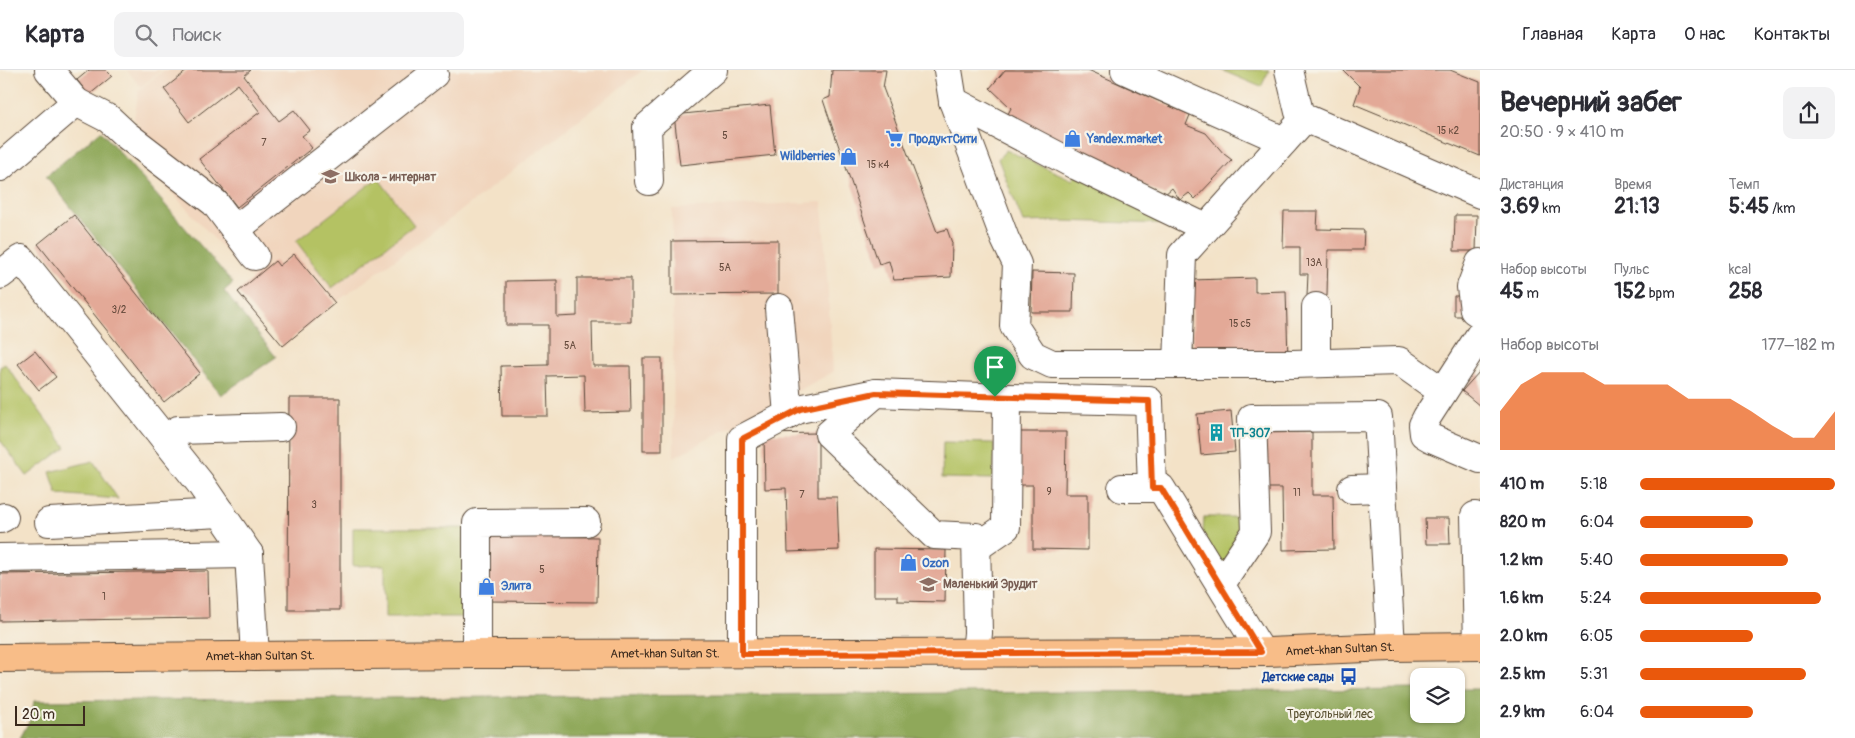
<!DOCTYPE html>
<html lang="ru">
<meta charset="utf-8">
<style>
:root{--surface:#fff;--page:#f2f2f3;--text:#2b2b33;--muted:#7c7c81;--line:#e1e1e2;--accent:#ea580c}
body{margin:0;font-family:Pangolin,sans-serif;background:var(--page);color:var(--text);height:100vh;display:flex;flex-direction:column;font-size:19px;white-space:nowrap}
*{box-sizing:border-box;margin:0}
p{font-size:16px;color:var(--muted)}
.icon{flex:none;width:28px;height:28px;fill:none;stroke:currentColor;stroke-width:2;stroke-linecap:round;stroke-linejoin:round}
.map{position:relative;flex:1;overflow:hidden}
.sheet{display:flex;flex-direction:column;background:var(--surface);width:375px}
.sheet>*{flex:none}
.buttons{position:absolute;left:1410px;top:598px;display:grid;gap:10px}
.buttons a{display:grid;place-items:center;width:55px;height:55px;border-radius:10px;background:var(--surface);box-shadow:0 1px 4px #0004;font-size:25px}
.scale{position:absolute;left:15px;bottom:12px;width:70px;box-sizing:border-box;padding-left:5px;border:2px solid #3b2a1e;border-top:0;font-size:14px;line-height:18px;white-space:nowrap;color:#3b2a1e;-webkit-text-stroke:4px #f7f3e8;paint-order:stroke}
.pin{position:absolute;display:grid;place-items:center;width:42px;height:42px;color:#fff;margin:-51px -21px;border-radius:50% 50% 50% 0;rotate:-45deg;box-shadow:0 0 5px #0007}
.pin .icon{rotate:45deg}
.round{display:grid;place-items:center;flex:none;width:52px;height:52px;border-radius:10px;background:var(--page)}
.headline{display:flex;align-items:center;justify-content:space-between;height:85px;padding:0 20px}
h1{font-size:28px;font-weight:700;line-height:38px}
.figures{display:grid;grid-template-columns:repeat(3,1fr);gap:8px;height:85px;padding:5px 20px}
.figures div{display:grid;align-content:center}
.figures b{font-size:21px;font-weight:700}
.figures small{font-size:14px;font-weight:400}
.figures p{font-size:14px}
.chart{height:140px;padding:10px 20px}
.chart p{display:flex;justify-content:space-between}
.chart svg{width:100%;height:90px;margin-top:5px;fill:var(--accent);opacity:.7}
ul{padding:0 20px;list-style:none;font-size:16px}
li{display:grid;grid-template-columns:80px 60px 1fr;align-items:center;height:38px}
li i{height:12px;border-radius:6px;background:var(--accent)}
header{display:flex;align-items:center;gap:30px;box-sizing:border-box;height:70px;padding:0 25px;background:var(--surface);border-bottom:1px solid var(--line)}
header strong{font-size:24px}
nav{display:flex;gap:28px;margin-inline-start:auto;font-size:18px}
.search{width:350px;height:45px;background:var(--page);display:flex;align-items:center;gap:12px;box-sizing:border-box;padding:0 18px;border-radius:10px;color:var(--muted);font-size:19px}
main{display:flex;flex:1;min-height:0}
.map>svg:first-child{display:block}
.built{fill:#f1d5bd}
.green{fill:#b4c264;stroke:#787641}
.forest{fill:#8fa85a;stroke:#65693c}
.building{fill:#e3a997}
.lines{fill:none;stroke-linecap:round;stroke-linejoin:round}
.minor-casing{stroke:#574637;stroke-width:30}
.major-casing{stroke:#574637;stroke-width:30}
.minor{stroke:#fff;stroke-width:28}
.major{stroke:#f8bd88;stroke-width:28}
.route-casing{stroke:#fff;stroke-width:10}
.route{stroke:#ea580c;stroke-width:6}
.labels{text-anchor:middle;stroke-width:4.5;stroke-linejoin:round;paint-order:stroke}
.number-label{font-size:10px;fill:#654a3c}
.shop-label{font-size:12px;font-weight:bold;fill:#366cbe;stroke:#f7f3e8;text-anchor:start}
.education-label{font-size:12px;font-weight:bold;fill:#785e54;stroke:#f7f3e8;text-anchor:start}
.culture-label{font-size:12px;font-weight:bold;fill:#0d838f;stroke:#f7f3e8;text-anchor:start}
.street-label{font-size:12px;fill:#3b2a1e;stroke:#f7f3e8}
.transit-label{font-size:12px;font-weight:bold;fill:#164399;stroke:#f7f3e8;text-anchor:end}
.park-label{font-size:12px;fill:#595030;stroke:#f7f3e8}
</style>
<header>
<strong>Карта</strong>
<div class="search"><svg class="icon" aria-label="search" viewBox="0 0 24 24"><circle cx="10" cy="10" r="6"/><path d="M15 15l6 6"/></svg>Поиск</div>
<nav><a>Главная</a><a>Карта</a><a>О нас</a><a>Контакты</a></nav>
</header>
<main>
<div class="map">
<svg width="1480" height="668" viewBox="0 0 1480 668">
<rect width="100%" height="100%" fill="#f7f3e8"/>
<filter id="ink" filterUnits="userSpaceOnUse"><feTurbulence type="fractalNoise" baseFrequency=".02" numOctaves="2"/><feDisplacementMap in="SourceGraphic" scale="10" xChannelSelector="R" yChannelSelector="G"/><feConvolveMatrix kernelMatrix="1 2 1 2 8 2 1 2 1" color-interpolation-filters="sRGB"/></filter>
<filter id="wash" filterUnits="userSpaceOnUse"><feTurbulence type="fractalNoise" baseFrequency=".0096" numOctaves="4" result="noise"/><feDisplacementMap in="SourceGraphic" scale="20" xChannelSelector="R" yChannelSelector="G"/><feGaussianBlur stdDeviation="1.12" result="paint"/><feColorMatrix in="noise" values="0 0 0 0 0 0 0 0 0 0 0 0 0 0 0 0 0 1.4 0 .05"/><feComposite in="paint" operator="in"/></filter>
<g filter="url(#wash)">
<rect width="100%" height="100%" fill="#f3e2c7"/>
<g class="built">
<polygon points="127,0 161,0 141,17"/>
<polygon points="164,0 643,0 453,147 335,233 290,270 245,217 252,210 121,67 139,55 134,49 139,20"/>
<polygon points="822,132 833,302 674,387 672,139"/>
</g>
<g class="green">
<polygon points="1221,0 1269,0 1261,17"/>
<polygon points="1006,80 1073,110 1077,96 1168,154 1062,151 1023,152 998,89"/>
<polygon points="378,108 414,155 332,218 296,171"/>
<polygon points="5,294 66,377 27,406 0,370 0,297"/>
<polygon points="943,372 994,373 994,409 942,408"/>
<polygon points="93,391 118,429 57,424 50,402"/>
<polygon points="1204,447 1250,447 1221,506 1202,477"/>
<polygon points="353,458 469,458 469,547 385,547 385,495 353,496"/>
</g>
<g class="forest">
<polygon points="101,61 233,213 224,221 276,287 221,325 46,106"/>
<polygon points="1419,619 1419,644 1456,644 1456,619 1480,619 1480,668 20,668 31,648 34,631"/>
</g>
<g id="blocks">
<g class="building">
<polygon points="89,0 106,0 112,6 89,25 77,10"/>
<polygon points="188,0 251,0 244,6 279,51 294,40 310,60 302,66 312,78 237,137 199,89 260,42 238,14 189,52 164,19"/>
<polygon points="832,0 886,0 883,18 937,162 947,159 952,173 951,207 894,210 889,191 879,194 823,30 830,27"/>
<polygon points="1005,0 1088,0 1190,45 1186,55 1206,63 1224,84 1232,90 1195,129 1189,123 1180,130 1172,118 1164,125 1006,48 1011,38 990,18"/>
<polygon points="1343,0 1450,0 1480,12 1480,86 1354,34 1360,17"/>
<polygon points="770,35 775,85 680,95 674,45"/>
<polygon points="1284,141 1318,141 1317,159 1364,160 1363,180 1328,180 1327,226 1307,226 1308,204 1300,204 1300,177 1283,177"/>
<polygon points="74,145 200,303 164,332 38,174"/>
<polygon points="1455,145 1477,145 1476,181 1454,181"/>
<polygon points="778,170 778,224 672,225 672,171"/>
<polygon points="294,184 335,233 283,276 238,222 275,191 279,196"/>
<polygon points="1032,202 1074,203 1073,242 1031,242"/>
<polygon points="577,208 631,208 631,252 592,252 593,296 630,296 631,342 585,343 584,305 547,306 548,346 502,346 501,296 548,295 548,255 506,255 506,211 557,210 557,247 577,246"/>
<polygon points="1255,208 1255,222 1286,221 1288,289 1193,285 1192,210"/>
<polygon points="1454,226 1466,226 1465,246 1454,246"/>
<polygon points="35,281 56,307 39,320 18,294"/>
<rect x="643" y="288" width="19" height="93"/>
<polygon points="1480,301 1480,336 1462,321"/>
<polygon points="289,328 340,328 340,540 288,540"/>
<polygon points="1231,341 1235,382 1201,385 1197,344"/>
<polygon points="1012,362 1066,362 1065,424 1088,424 1088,480 1033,479 1033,415 1012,415"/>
<polygon points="1312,362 1312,425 1333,425 1334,479 1283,480 1282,418 1261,418 1260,363"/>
<polygon points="818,363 818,427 837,427 839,480 788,482 786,418 765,419 764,364"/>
<polygon points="1425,448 1449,448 1450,474 1426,474"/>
<polygon points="488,466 598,467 597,532 486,531"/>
<polygon points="874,479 946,480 945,532 898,531 898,526 874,526"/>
<polygon points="208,501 209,548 0,551 0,504"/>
</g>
</g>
</g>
<g filter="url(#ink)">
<use href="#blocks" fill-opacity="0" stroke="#574637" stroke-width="1"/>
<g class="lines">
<defs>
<g id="minor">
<polyline points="948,0 953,31 1005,169 1017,194 1014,256 1033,285 1052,294 1292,294 1399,291 1443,322"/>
<polyline points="1125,0 1284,71"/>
<polyline points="1289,0 1299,42 1305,48 1480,124"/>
<polyline points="953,31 1077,96 1206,158"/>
<polyline points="76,32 109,49 125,64 215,133 255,186"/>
<polyline points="0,97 76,32 49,0"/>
<polyline points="649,111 647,57 713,0"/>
<polyline points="235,160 434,4"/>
<polyline points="1480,193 1471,217 1474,240 1480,244"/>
<polyline points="0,205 21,189 200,413 249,484 255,586"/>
<polyline points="779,238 788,345"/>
<polyline points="1480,265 1427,347 1423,355 1424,364 1431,368 1480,389"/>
<polyline points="1316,293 1316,237"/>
<polyline points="1178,294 1182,185 1305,48"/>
<polyline points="876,323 1007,328"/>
<polyline points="165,368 178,360 281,357"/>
<polyline points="1122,418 1161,418 1261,581"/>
<polyline points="1352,419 1382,418"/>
<polyline points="1475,446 1478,576"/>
<polyline points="0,449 4,447"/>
<polyline points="49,452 221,443"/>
<polyline points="977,477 1006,457 1007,328 1149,331 1152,418"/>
<polyline points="0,488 249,484"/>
<polyline points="1221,514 1256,462 1252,348 1378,347 1391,577"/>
<polyline points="742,583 742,369 799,339 876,323 829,364 934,465 976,467 978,563 976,582"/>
<polyline points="477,584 477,453 586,452"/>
</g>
<g id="major">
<path id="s1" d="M0 588 477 584 1268 582 1391 577 1480 576"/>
</g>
</defs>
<use href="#minor" class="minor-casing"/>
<use href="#major" class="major-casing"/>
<use href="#minor" class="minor"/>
<use href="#major" class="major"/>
</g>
</g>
<g class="lines" filter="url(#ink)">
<defs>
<polygon id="route" points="876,323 1149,331 1152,418 1161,418 1261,582 742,584 742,369 800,339"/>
</defs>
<use href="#route" class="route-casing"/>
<use href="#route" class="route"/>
</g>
<defs>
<symbol id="supermarket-bare" viewBox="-9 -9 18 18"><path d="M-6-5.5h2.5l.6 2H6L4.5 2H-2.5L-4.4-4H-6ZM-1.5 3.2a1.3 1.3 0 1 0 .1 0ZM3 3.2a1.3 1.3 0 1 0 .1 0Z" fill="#3f7fe0" stroke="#f7f3e8" stroke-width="2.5" paint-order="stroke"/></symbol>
<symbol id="shop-bare" viewBox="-9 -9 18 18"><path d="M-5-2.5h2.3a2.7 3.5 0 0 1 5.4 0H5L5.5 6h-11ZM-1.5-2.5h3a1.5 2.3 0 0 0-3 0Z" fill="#3f7fe0" stroke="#f7f3e8" stroke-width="2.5" paint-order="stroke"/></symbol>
<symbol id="school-bare" viewBox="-9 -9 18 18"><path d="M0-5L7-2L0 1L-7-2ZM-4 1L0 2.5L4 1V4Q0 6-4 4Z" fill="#8d6e63" stroke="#f7f3e8" stroke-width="2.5" paint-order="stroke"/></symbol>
<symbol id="building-bare" viewBox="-9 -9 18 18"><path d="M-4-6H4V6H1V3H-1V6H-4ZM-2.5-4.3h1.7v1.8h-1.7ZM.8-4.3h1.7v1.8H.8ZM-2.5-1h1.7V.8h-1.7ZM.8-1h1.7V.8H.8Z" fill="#0f9aa8" stroke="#f7f3e8" stroke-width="2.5" paint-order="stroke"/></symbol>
<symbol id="bus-bare" viewBox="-9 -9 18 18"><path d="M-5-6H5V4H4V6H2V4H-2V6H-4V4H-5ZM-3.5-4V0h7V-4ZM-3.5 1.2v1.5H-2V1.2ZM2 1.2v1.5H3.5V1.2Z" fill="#1a4fb4" stroke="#f7f3e8" stroke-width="2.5" paint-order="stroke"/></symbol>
</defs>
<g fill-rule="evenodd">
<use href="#supermarket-bare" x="882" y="56" width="25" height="25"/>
<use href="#shop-bare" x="1060" y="56" width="25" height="25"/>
<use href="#shop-bare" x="836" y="74" width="25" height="25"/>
<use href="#school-bare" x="318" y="94" width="25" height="25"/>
<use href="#building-bare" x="1204" y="350" width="25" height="25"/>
<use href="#shop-bare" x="896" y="480" width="25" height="25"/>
<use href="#school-bare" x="916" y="502" width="25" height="25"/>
<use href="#shop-bare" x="474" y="504" width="25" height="25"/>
<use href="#bus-bare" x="1336" y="594" width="25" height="25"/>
</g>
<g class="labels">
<g class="number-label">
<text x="1448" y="64">15 к2</text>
<text x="725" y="69">5</text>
<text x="264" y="76">7</text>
<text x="878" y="98">15 к4</text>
<text x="1314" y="196">13А</text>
<text x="725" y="201">5А</text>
<text x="119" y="243">3/2</text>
<text x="1240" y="257">15 с5</text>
<text x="570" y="279">5А</text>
<text x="1049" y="425">9</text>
<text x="1297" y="426">11</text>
<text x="802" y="428">7</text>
<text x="314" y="438">3</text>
<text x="542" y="503">5</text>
<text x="104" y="530">1</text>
</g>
<g class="shop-label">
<text x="909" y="73">ПродуктСити</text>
<text x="1087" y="73">Yandex.market</text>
<text x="835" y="90" text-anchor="end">Wildberries</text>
<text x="922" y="497">Ozon</text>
<text x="501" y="520">Элита</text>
</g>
<g class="education-label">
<text x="345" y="111">Школа - интернат</text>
<text x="943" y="518">Маленький Эрудит</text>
</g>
<g class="culture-label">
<text x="1230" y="367">ТП-307</text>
</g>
<g class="street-label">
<text dy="4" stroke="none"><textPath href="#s1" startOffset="1340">Amet-khan Sultan St.</textPath></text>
<text dy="4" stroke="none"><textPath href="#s1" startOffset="665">Amet-khan Sultan St.</textPath></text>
<text dy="4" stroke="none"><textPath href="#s1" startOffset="260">Amet-khan Sultan St.</textPath></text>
</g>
<g class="transit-label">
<text x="1334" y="611">Детские сады</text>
</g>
<g class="park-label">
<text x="1330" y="648">Треугольный лес</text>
</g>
</g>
</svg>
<div class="buttons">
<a><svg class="icon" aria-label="layers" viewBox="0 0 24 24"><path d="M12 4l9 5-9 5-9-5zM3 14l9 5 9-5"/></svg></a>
</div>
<div class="scale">20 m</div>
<div class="pin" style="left:995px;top:327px;background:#1e9e55"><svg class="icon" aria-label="arrive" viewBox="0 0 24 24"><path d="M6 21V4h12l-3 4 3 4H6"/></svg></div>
</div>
<section class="sheet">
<div class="headline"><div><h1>Вечерний забег</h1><p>20:50 · 9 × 410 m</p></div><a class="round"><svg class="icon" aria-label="share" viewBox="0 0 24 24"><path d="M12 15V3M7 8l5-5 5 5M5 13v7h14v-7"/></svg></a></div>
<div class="figures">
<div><p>Дистанция</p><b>3.69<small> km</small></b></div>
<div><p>Время</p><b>21:13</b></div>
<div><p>Темп</p><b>5:45<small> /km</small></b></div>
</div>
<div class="figures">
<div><p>Набор высоты</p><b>45<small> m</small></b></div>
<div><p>Пульс</p><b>152<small> bpm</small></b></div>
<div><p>kcal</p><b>258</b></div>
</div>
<div class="chart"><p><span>Набор высоты</span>177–182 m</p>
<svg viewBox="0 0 160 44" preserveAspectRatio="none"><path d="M0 44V25L10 12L20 6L30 6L40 6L50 12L60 12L70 12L80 12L90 19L100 19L110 19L120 25L130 32L140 38L150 38L160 25V44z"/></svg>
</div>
<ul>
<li><b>410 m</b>5:18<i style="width:100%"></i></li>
<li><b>820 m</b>6:04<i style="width:58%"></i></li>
<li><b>1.2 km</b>5:40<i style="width:76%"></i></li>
<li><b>1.6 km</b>5:24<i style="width:93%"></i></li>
<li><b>2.0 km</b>6:05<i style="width:58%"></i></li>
<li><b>2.5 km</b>5:31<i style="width:85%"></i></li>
<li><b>2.9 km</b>6:04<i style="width:58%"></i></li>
</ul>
</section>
</main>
